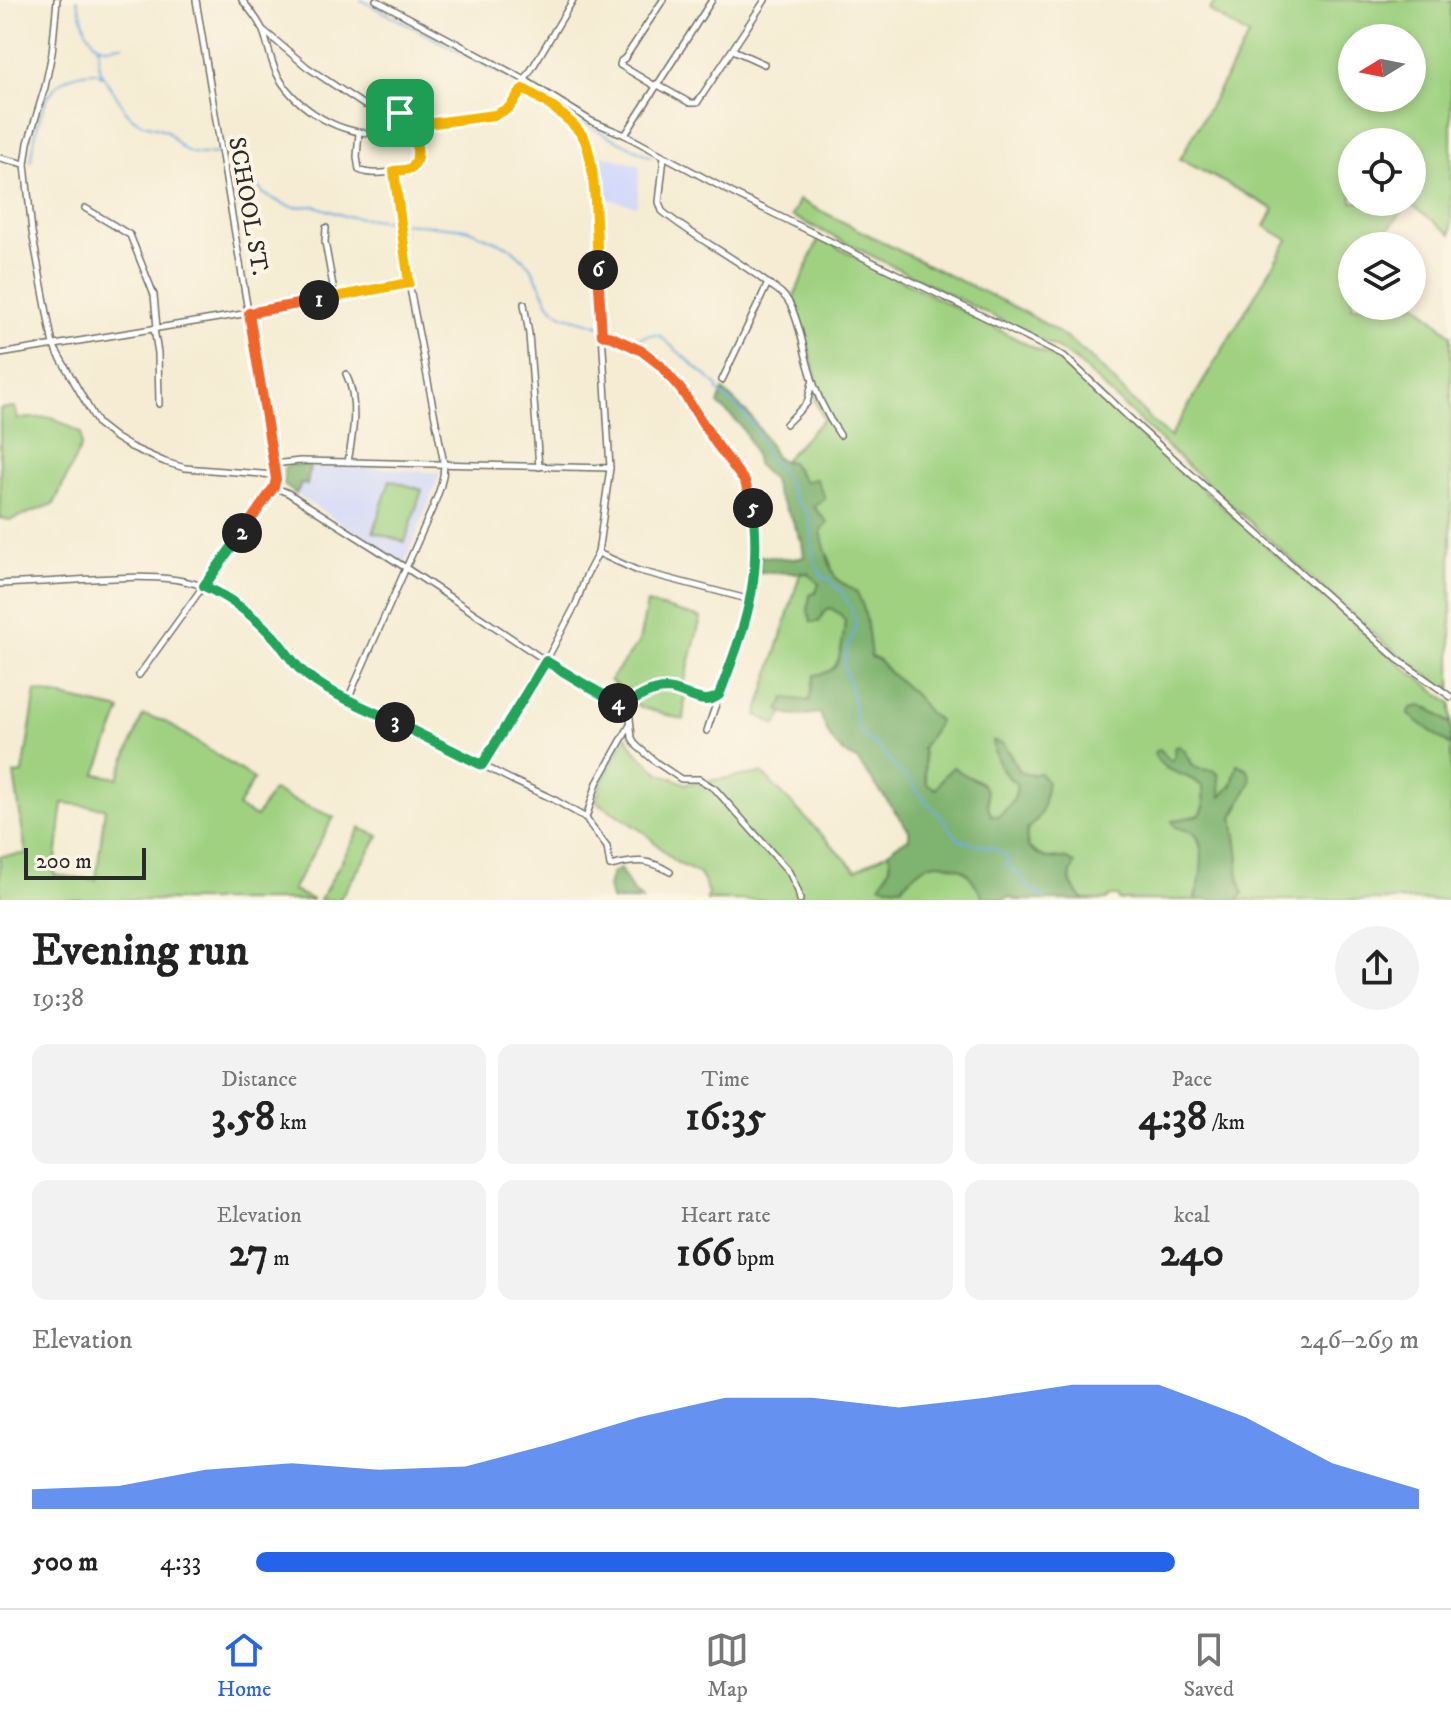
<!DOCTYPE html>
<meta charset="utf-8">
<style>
:root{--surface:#fff;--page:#f2f2f2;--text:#222;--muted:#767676;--line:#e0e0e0;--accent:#2563eb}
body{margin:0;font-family:"IM FELL DW Pica",serif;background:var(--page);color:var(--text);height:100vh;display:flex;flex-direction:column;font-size:30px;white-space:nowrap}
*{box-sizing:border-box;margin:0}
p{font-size:26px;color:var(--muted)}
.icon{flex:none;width:44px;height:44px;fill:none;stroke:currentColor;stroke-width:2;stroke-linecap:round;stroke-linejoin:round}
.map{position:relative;height:900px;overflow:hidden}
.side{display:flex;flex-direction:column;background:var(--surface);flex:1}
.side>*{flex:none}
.needle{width:52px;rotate:260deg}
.buttons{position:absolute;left:1338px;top:24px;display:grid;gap:16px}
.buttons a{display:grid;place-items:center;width:88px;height:88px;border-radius:50%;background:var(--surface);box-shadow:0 4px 12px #0003;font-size:40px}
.scale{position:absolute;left:24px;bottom:20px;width:122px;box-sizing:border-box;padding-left:8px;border:4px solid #2b2b2b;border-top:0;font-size:22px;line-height:28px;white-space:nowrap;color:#2b2b2b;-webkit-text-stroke:6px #fcf5e5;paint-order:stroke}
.pin{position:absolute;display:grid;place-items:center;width:68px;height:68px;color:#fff;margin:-34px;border-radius:16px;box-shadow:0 4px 12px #0006}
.km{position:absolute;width:40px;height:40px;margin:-20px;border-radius:50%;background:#222;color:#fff;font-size:22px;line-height:40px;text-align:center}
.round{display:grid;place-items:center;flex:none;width:84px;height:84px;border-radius:42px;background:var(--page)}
.headline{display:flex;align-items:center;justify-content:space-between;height:136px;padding:0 32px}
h1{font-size:44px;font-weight:700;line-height:60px}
.figures{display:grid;grid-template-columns:repeat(3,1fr);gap:12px;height:136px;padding:8px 32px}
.figures div{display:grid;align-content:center;border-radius:16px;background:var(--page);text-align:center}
.figures b{font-size:40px;font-weight:700}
.figures small{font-size:22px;font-weight:400}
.figures p{font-size:22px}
.chart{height:224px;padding:16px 32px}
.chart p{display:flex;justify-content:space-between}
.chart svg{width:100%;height:144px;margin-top:8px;fill:var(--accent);opacity:.7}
ul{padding:0 32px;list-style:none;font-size:26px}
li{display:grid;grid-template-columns:128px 96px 1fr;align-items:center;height:60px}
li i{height:20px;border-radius:10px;background:var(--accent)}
.tab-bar{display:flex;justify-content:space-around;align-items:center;height:112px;border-top:2px solid var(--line);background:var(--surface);font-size:22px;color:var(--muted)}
.tab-bar a{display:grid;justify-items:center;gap:4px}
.tab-bar .selected{color:var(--accent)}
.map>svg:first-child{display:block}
.built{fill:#d3d9f9}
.green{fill:#9fd181;stroke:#657e56;stroke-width:2;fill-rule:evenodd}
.forest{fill:#7fb36f;stroke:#556f4d;stroke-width:2}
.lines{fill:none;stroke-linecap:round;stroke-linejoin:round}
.stream{stroke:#6dade0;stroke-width:2}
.minor-casing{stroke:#726f66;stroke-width:8}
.minor{stroke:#fff;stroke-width:5}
.split-1-casing{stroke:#fff;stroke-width:16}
.split-2-casing{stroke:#fff;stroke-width:16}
.split-3-casing{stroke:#fff;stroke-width:16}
.split-4-casing{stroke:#fff;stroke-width:16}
.split-5-casing{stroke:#fff;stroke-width:16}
.split-6-casing{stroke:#fff;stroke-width:16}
.split-7-casing{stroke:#fff;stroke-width:16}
.split-1{stroke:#f5b400;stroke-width:10}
.split-2{stroke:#f0652b;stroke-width:10}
.split-3{stroke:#22a559;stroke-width:10}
.split-4{stroke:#22a559;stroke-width:10}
.split-5{stroke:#22a559;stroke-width:10}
.split-6{stroke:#f0652b;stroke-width:10}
.split-7{stroke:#f5b400;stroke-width:10}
.labels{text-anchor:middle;stroke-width:8;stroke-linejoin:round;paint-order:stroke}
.street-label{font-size:24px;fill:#2b2b2b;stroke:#fcf5e5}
</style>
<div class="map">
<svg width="1451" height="900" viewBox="0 0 1451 900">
<rect width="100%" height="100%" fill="#fcf5e5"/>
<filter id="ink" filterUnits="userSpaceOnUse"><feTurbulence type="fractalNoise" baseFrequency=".0125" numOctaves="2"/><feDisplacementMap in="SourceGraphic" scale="16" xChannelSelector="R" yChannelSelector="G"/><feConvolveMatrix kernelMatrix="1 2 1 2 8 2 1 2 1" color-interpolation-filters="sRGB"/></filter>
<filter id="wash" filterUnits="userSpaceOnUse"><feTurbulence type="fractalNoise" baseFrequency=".006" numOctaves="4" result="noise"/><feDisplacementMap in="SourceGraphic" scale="32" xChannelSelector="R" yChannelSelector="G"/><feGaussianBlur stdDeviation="1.8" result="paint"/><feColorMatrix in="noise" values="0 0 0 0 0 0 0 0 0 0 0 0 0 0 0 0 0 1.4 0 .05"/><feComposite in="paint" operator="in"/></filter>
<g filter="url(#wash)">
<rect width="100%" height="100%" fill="#f5ecd3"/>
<g class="built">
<polygon points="589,151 640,166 637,206 594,195"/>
<polygon points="289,464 366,467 440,473 405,563 283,486 283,469"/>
</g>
<g class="green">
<path d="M1216 0H1451V234L1409 203 1375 246H1352V306H1412V299L1451 335V692L1385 644 1180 459 1075 360 1057 348 792 216 799 200C848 224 897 250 946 274 988 295 1032 312 1069 340 1107 368 1134 407 1170 437L1288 240 1265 226 1274 209 1180 159 1249 36 1209 11ZM1352 38H1412V98H1352ZM1352 142H1412V202H1352Z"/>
<path d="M819 238 1058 360 1398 663 1451 703V724L1429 707 1416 720 1451 746V900H1238L1243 893 1237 869 1239 858 1233 817 1240 806 1237 765 1232 785 1221 798 1218 774 1213 770C1194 770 1192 767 1185 750L1175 754 1173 760H1169L1165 756 1167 769C1180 772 1194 778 1203 787L1204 807 1200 815 1186 818 1184 830 1192 831C1207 848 1204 877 1195 897L1198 900H1119L1118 896H1111L1106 900H1084C1071 886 1066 882 1074 864L1057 857 1047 858 1038 855 1028 847C1025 834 1026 828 1037 820L1040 774 1029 775 1019 772 1009 751 994 752C1002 766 1001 774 1016 783 1018 797 1010 807 999 816L991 815C987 807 988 804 987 796 985 775 962 775 945 775L936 790 927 784C923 772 926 761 922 749L939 720 929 713 915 695 890 673 879 660 871 657 862 607 847 585 839 582 833 574 829 557 824 549 814 506 824 498 816 479 804 482 796 468 783 461 824 419 815 401 816 376 793 299Z"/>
<polygon points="15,407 18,419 52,417 81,433 81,446 54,504 10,520 0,518 0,409"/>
<polygon points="390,480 422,490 405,542 373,532"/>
<path d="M807 573 820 584 816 592 825 611 830 608 840 614 845 621C844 632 841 659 834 667 829 673 819 678 812 683V692L809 701 785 698 779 709 783 714 776 725 757 715 800 574Z"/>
<polygon points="647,603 701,618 685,680 684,720 640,707 610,680 639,642"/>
<path d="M36 691 121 710 96 774 118 778 143 715 164 721 254 779 238 807 256 817 273 790 292 800 334 817 292 890 313 900H0V856L26 854 14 774 23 773ZM63 803 105 808 96 880 54 875Z"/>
<path d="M627 736 634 749 658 772 686 784 762 773 856 870 889 852C894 866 886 873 881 885L901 887C915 873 928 857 950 865 956 868 962 867 967 873 974 880 979 891 985 900H914L911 898 910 900H707L708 894 704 881 699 874 674 861 645 833 596 801 602 781Z"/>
<polygon points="360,828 379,836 339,900 320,900"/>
</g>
<g class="forest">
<path d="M723 390 752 418 771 447 775 456 783 461 791 462 804 482 816 479 825 498 814 507 828 523 821 530C822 539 831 572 836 578 842 585 852 586 857 593 868 611 868 637 871 657L879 660 890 673 915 695 929 713 939 721 922 749C926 761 923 772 927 784L936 789 945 775 953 767C957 769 960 772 964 774 974 782 985 780 987 795 988 803 987 807 991 815L999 816C1010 807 1018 797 1016 783 1002 774 995 758 993 741L1004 744 1019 772 1029 775 1040 773 1047 781C1045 791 1045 804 1041 813 1033 830 1022 822 1028 847 1033 851 1040 857 1047 858 1061 860 1061 854 1075 864 1065 882 1072 887 1084 900H1015L1008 897 1005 900H985C979 891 974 880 967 873 962 867 956 868 950 865 928 857 915 873 901 887L880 885C887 874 894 866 889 852L895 846 909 838V830L857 760C834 751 827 734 820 713 807 714 789 721 779 709L785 698 809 701C812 692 812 684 815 675 821 674 829 673 834 668 841 660 844 632 845 621L840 614 830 608 825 611 819 622H811L808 611 810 595 816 592 819 584 808 573 759 572 760 556 795 559 804 557 802 542 791 517 777 495 773 480 756 464C756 456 754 452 751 445 741 422 735 420 718 404Z"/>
<polygon points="289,465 310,466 307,485 301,484 296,494 284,485 284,469"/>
<path d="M1421 706C1432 708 1441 717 1451 724V746L1408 714 1411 708Z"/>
<path d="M1179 746C1197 758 1182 770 1213 770L1218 774 1221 797 1232 785 1237 764 1248 769 1251 781 1233 817 1239 858 1237 870 1243 894 1238 900H1198L1195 897C1201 884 1207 843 1194 833 1189 830 1180 829 1175 827L1172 821 1200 815 1204 807 1203 787C1188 772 1161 774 1154 753L1160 749 1169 760H1173L1175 754 1174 748Z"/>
<polygon points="620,869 632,890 642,900 611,900 608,886 612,873"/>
</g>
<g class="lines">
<g class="stream">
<path d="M77 0 86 30 99 48C96 72 102 74 114 92 122 103 125 114 137 121 146 126 157 126 166 131 172 135 174 140 179 145 190 157 205 154 219 153"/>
<polyline points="361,0 536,92 553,104"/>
<path d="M95 42C105 51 112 45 123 45"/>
<path d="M564 113C592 129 622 142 651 157"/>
<polyline points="225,156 238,164 264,194 283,204 294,207 315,206 345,216 398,222"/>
<path d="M31 161C38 120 43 70 97 72L101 76"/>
<path d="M404 223 467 229 511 248 531 267 549 303 554 309 562 315 598 325 633 340 649 335H659L713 382 718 387V391L722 396 736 405 756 429 768 459C784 467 788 486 796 500 801 508 808 510 810 521 813 532 811 543 813 553 814 561 819 570 823 577L831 580 834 586C844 590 858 617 855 628 852 641 844 651 844 664 844 672 849 681 851 689 854 698 856 725 860 731 863 735 866 737 867 741H873L874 746H878L896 769 905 775 922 797 944 820 959 840C977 846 993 844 1008 858L1007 866C1017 871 1020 879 1028 886 1034 892 1040 894 1045 900"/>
</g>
</g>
</g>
<g filter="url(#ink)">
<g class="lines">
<defs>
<g id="minor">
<polyline points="57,0 52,53 45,87 28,143 25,164 32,232 53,345 98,424 116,438 131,447 165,462 185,468 275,475"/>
<path d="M242 0C249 9 259 20 263 31 268 44 270 58 276 72 292 105 334 132 371 133 389 133 407 128 425 124"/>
<polyline points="376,0 525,80 591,121 625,135 738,196 1064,356 1141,429 1397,659 1451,697"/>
<polyline points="262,29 307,67 364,105 389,106 407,117 426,124 495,115 503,113 509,108 519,95 525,80 573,0"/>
<polyline points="733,50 764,64"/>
<polyline points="656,84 690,103 697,103 765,0"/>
<polyline points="655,86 620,65 621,61 625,58 663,0"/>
<path d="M359 132 357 157 359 170C371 176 405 173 415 163L417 147 412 127"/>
<polyline points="625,135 712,0"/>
<path d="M664 157 659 202 662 211C693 237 731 255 763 280 773 288 783 291 790 304 800 324 803 347 809 368 815 392 826 415 840 435"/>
<polyline points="0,158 25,164"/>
<polyline points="85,208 130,235 154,295 157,328"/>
<polyline points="326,228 325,242 335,297"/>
<polyline points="524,304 529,334 539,467"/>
<polyline points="154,329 158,353 159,404"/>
<path d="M602 335C653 348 674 378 701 420 709 433 719 447 728 460 734 467 742 475 746 484 754 501 755 520 755 538 756 552 756 567 754 580 748 633 722 681 707 731"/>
<polyline points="0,354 249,313 409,283"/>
<path d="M346 374C359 400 353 434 348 462"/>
<polyline points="722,380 768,283"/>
<polyline points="786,424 807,403 812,383"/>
<polyline points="273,464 300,461 348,462 610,468"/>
<polyline points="274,487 288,493 406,568 546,661 589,687 629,708 632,738 637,746 657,763 681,779 699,779 715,789 789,872 798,891 800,900"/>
<polyline points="598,553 636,570 751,600"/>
<path d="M0 584C31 583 61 581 92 579 147 576 200 572 245 610 272 632 291 662 319 683L512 780 553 799 586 818 591 826 607 847 610 866C635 860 648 858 670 872"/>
<polyline points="139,675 259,509 274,487 276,479 196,0"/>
<path d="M348 699 433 507C439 492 444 480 444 464L409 283 394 171"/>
<path d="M625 706C639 697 650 689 667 689 686 689 700 707 717 697"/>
<path d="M482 765 546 661 576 604 586 576 598 553 610 468 594 195C593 180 592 164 589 150 582 125 545 100 523 89"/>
<polyline points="586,818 597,783 630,725"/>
</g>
</defs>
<use href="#minor" class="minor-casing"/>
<use href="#minor" class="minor"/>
</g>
</g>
<g class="lines" filter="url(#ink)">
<defs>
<path id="split-1" d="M319 300 409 283 394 171C400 170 409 171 413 166 422 157 415 137 412 127L397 130 404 125V119L400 113"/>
<polyline id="split-2" points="242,533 274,487 276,479 249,313 319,300"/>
<path id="split-3" d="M242 533 204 586C231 598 254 616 274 637 284 648 291 661 302 671 326 693 365 707 395 722"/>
<polyline id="split-4" points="395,722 482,765 546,661 589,687 618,703"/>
<path id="split-5" d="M618 703 625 706C639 697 649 690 666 689 685 689 702 709 719 695 745 628 762 581 753 508"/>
<polyline id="split-6" points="598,270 602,335 612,337 642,351 660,365 682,391 715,442 745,482 753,508"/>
<path id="split-7" d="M400 113 426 124 495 115 509 108 523 89C541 98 570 118 582 135 597 156 596 240 598 270"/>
</defs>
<use href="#split-1" class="split-1-casing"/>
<use href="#split-2" class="split-2-casing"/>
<use href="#split-3" class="split-3-casing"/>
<use href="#split-4" class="split-4-casing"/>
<use href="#split-5" class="split-5-casing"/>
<use href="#split-6" class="split-6-casing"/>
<use href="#split-7" class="split-7-casing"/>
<use href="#split-1" class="split-1"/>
<use href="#split-2" class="split-2"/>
<use href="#split-3" class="split-3"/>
<use href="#split-4" class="split-4"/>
<use href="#split-5" class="split-5"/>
<use href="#split-6" class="split-6"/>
<use href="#split-7" class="split-7"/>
</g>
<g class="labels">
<g class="street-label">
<text transform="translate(249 206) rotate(80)" y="8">SCHOOL ST.</text>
</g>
</g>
</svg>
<div class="buttons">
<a><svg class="needle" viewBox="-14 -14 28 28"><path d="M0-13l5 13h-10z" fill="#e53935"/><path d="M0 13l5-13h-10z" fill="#767676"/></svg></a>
<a><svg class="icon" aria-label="locate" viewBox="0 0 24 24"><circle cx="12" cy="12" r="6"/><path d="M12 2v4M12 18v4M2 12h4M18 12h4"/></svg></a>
<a><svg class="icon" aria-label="layers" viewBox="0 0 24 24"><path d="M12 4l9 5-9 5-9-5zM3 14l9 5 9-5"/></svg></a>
</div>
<div class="scale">200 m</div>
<div class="pin" style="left:400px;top:113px;background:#1e9e55"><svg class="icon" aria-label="arrive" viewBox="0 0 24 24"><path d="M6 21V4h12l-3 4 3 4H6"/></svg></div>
<b class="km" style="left:319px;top:300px">1</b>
<b class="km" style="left:242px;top:533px">2</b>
<b class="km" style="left:395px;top:722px">3</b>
<b class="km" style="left:618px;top:703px">4</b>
<b class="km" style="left:753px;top:508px">5</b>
<b class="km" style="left:598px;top:270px">6</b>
</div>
<section class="side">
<div class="headline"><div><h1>Evening run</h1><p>19:38</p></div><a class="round"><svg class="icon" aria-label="share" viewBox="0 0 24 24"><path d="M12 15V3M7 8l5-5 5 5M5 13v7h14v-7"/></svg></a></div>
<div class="figures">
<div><p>Distance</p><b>3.58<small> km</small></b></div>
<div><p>Time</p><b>16:35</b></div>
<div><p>Pace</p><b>4:38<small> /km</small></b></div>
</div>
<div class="figures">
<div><p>Elevation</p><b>27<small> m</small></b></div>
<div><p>Heart rate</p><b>166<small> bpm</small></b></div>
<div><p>kcal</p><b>240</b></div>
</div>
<div class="chart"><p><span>Elevation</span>246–269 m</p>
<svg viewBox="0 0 160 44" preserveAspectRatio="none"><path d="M0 44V38L10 37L20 32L30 30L40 32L50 31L60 24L70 16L80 10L90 10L100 13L110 10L120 6L130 6L140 16L150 30L160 38V44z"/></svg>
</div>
<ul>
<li><b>500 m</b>4:33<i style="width:79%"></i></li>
</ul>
</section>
<nav class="tab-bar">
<a class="selected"><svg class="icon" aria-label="home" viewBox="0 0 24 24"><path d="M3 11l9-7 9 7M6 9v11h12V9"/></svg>Home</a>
<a><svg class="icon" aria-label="map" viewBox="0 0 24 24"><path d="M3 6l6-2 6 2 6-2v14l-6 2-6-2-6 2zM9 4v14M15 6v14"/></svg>Map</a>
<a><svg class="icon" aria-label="saved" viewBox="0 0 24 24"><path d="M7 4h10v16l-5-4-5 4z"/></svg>Saved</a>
</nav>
